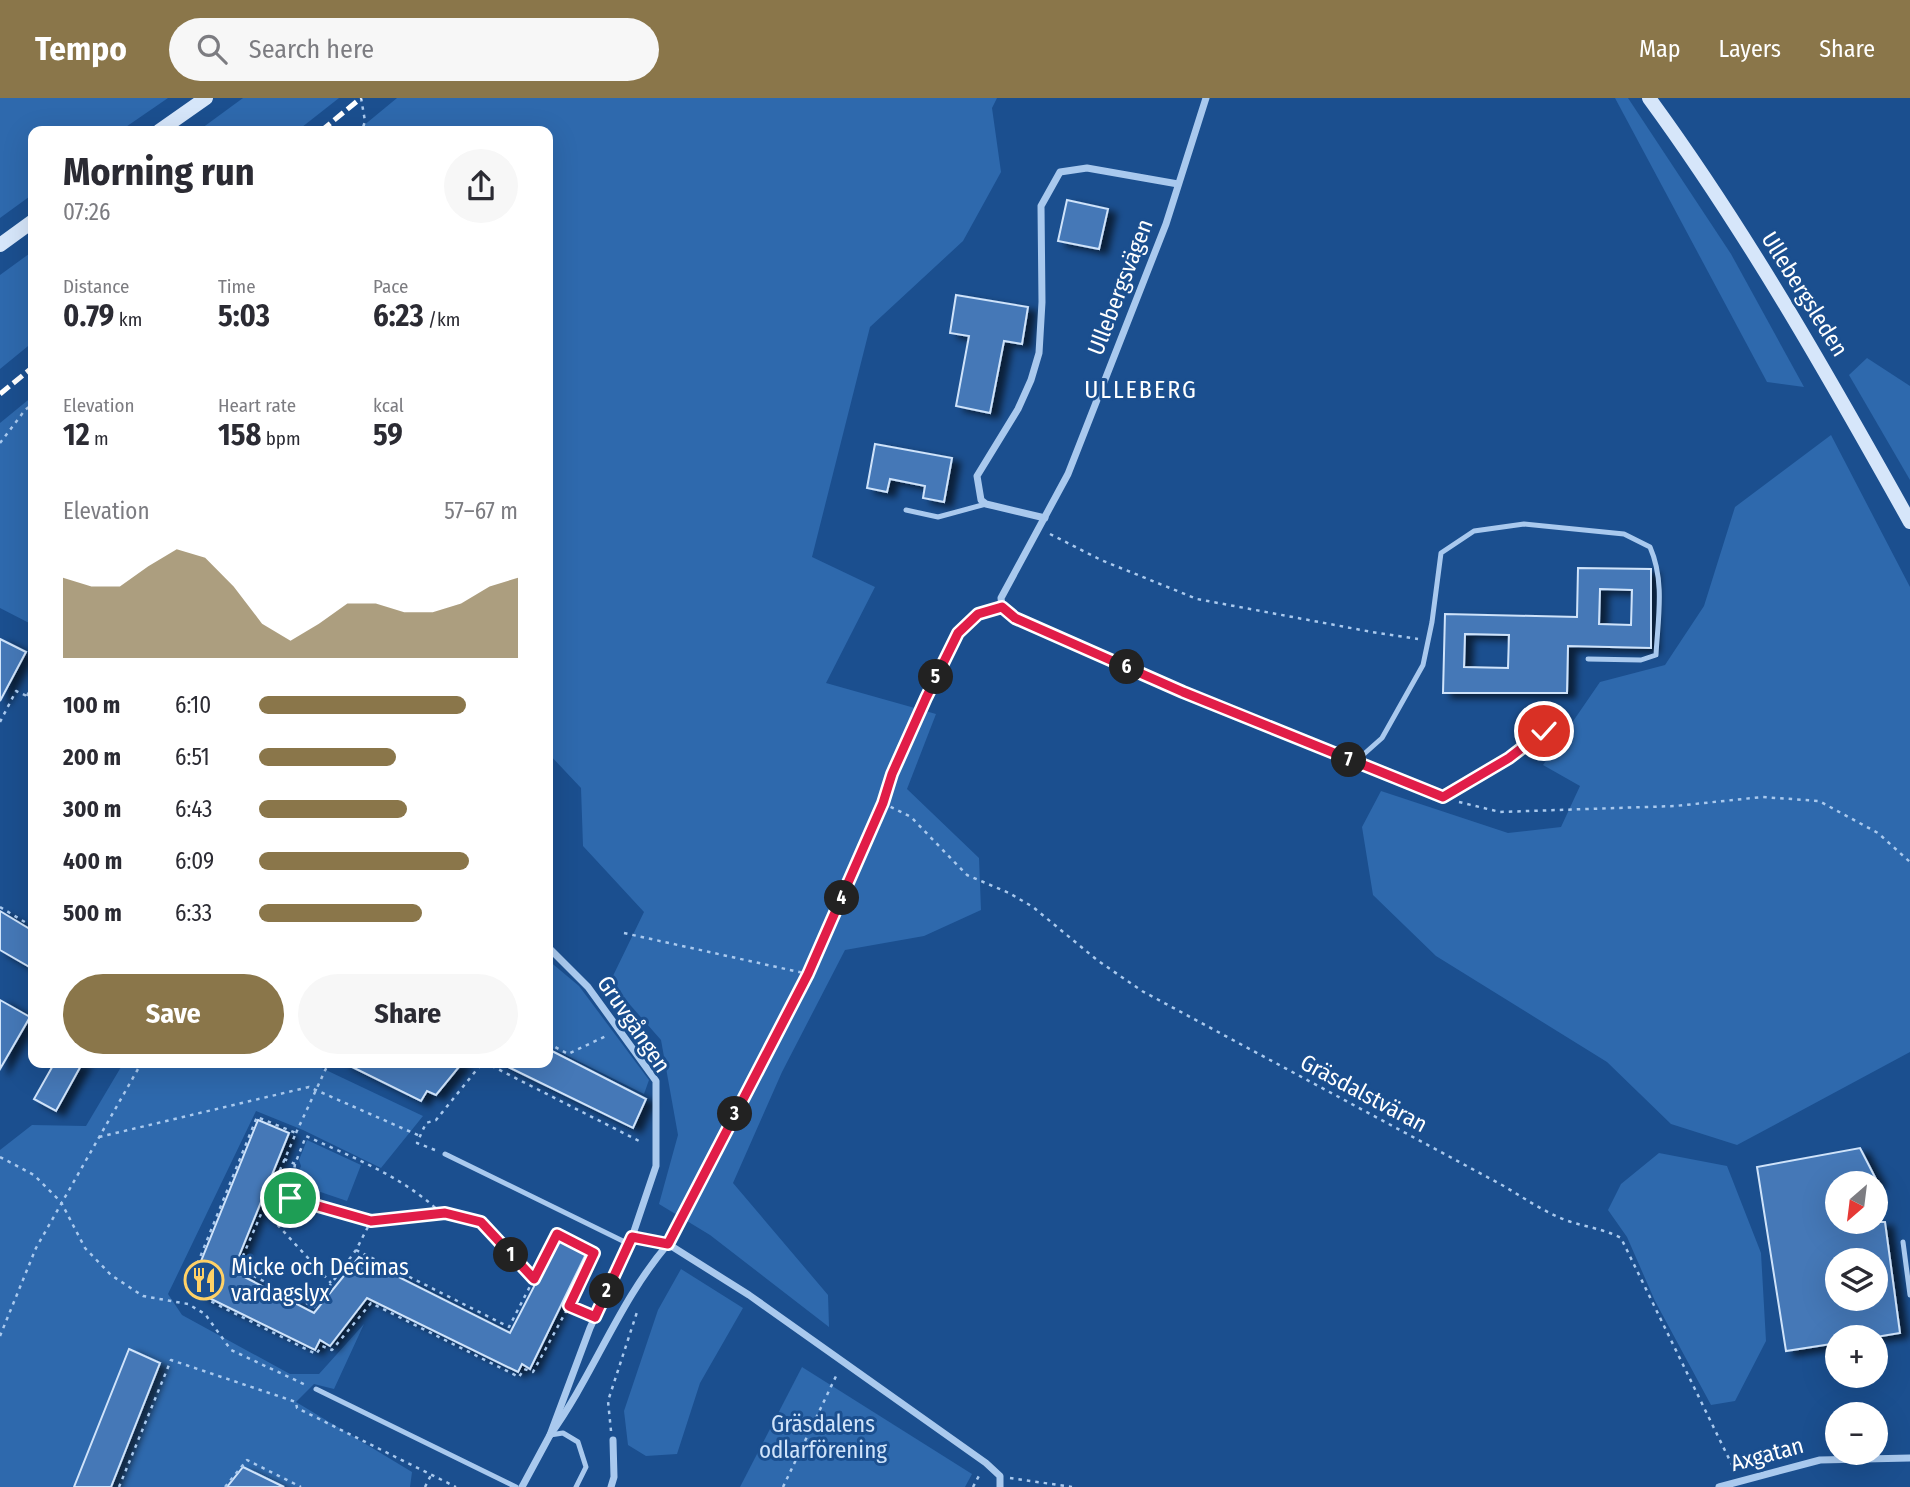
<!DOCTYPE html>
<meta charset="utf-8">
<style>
:root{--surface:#fff;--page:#f7f7f7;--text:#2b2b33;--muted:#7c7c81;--accent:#8a764a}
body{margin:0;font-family:"Fira Sans Condensed",sans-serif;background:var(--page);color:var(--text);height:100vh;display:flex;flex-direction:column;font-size:26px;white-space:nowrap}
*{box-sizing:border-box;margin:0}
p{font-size:23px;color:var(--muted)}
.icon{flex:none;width:38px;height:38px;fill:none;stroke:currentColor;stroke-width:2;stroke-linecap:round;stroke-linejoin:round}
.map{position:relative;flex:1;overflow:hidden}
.details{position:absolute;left:28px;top:28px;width:525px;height:942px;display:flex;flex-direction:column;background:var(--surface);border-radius:14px;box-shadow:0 7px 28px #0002}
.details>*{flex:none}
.needle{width:46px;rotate:208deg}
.fabs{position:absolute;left:1825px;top:1073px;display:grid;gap:14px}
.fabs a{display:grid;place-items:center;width:63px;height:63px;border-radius:50%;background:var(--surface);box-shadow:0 7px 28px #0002;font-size:35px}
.pin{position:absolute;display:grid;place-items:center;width:60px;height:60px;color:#fff;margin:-30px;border:4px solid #fff;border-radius:50%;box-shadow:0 2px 7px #0007}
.km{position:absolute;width:35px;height:35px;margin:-18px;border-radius:50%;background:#222;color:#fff;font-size:19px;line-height:35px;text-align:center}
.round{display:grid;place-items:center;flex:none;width:74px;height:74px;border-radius:37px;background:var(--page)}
.headline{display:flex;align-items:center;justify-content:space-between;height:119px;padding:0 35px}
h1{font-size:38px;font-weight:700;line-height:52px}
.stats{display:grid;grid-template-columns:repeat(3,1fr);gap:10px;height:119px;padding:7px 35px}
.stats div{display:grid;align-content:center}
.stats b{font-size:30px;font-weight:700}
.stats small{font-size:19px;font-weight:400}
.stats p{font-size:19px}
.chart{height:196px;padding:14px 35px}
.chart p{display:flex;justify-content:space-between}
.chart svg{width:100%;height:126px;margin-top:7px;fill:var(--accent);opacity:.7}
.button{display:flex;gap:14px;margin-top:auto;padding:14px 35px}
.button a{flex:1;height:80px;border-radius:42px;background:var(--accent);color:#fff;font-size:28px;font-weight:700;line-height:80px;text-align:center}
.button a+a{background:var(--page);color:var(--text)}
ul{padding:0 35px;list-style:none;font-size:23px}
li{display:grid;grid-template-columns:112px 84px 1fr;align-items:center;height:52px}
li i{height:18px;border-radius:9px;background:var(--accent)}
header{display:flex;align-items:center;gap:42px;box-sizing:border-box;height:98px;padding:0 35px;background:var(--accent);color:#fff}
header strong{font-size:33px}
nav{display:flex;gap:38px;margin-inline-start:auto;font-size:24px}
.search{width:490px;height:63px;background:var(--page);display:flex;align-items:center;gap:18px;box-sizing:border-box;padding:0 24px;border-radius:38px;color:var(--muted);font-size:26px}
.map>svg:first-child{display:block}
.green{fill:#2e69ad}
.building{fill:#4478b7;stroke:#cfe3fa;stroke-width:2;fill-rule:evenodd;filter:url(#shadow)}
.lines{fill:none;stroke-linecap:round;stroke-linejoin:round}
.path{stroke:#a9c9ee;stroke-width:2.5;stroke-dasharray:3.5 5;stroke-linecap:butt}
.lane{stroke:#a9c9ee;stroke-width:5}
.street{stroke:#a9c9ee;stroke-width:7}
.secondary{stroke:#d6e6fa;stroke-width:14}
.rail{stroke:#fff;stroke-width:5;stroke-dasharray:12 5;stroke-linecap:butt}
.route-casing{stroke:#fff;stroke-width:14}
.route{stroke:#e11d48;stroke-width:9}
.labels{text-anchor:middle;stroke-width:6;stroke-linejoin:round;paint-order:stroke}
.street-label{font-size:23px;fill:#fff;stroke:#1b4f8f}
.poi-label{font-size:23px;fill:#fff;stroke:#1b4f8f;text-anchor:start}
.park-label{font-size:23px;fill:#cfe3fa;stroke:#1b4f8f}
.neighbourhood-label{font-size:24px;letter-spacing:2px;fill:#fff;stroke:#1b4f8f}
</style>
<header>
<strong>Tempo</strong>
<div class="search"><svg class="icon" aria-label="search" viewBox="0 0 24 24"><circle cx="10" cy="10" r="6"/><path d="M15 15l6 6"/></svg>Search here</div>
<nav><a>Map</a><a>Layers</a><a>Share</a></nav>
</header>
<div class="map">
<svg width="1910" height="1389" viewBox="0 0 1910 1389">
<defs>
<filter id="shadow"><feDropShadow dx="8" dy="4.5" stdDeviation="3.5" flood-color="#0009"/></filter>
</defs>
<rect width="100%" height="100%" fill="#1b4f8f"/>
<g class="green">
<polygon points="0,0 168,0 120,33 33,33 33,96 0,120"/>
<polygon points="243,0 339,0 297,33 198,33"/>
<polygon points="397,0 997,0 992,10 1001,74 963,143 870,229 812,459 875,489 826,585 936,616 907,691 979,760 981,812 924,838 845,852 782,974 733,1085 828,1197 829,1229 710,1137 659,1106 678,1037 661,942 610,884 644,814 583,748 581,690 548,655 548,33 357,33"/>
<polygon points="1615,0 1628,0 1731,156 1804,289 1767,284"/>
<polygon points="33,153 33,244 0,271 0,177"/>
<polygon points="1867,260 1910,288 1910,382 1849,277"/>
<polygon points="33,298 33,527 0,510 0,325"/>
<polygon points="1831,337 1910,489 1910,954 1737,1047 1671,1026 1607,964 1436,858 1373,797 1362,729 1381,693 1508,735 1561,729 1580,688 1543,667 1600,584 1665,567 1704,508 1735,409"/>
<polygon points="548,862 579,888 649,982 644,996 548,948"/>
<polygon points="124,964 309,964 423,1018 381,1070 303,1032 256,1013 168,1196 182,1217 290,1276 319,1276 364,1226 334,1291 314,1286 296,1304 412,1374 410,1389 284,1389 244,1369 227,1389 111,1389 160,1265 129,1252 74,1389 0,1389 0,1052 32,1027 86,1028"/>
<polygon points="307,1042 361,1067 347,1103 294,1085 301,1068 299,1062"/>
<polygon points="1659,1055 1727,1068 1761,1155 1766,1243 1735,1303 1711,1307 1655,1203 1627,1139 1608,1112 1621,1086"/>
<polygon points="681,1171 743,1210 700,1285 677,1356 646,1358 628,1347 624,1313 658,1212"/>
<polygon points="802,1269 972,1376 965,1389 740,1389"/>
</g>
<g class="building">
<polygon points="1067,102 1108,111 1099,151 1058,143"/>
<polygon points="956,197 1028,209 1022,246 1004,243 990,315 956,308 969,238 950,235"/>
<polygon points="875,346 952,360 944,404 923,400 925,388 890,381 887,394 867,390"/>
<path d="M1578 470 1651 471V550L1568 548 1567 595H1443L1445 516 1577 519ZM1600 491 1632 492 1631 527 1599 526ZM1465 536 1509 537 1508 570 1464 569Z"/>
<polygon points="0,541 26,554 0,603"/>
<polygon points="0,813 33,833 33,871 0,852"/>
<polygon points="0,902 30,919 0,971"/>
<polygon points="548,951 646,1001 633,1030 498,964 548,964"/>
<polygon points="55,964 83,964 56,1013 34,1001"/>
<polygon points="342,964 463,964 436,997 427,993 421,1003"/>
<polygon points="258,1022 289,1035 233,1173 314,1215 359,1159 510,1235 558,1142 586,1156 530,1271 522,1266 518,1274 367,1200 330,1248 320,1242 315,1252 199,1195 204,1188 193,1183"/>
<path d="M1860 1050 1878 1085H1838V1124H1885L1900 1235 1876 1239H1838V1245L1786 1253 1757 1069ZM1838 1162H1876V1200H1838Z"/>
<polygon points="129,1251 160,1265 111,1389 74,1389"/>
<polygon points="243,1369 284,1389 227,1389"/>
</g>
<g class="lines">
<g class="path">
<polyline points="361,0 365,23 362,33"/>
<polyline points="0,345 25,312 33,306"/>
<polyline points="1050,436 1101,462 1197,501 1372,534 1418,541"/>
<polyline points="27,598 33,585"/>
<polyline points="0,624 16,593 33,601"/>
<polyline points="1459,704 1500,714 1675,708 1762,699 1819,703 1878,735 1910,764"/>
<path d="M883 705 911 719 967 777 1009 795 1033 809 1097 862 1142 893 1502 1087C1524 1100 1544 1114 1568 1123 1586 1129 1604 1131 1621 1140L1735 1373"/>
<polyline points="0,809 33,829"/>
<polyline points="624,835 808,876"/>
<polyline points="548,945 568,956 608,937"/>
<polyline points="484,964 643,1045"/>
<polyline points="296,1035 329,964"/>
<polyline points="99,1039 309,989 420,1038"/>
<polyline points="435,1052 417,1045 426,1025 436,1022 483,964"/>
<polyline points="0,1059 34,1077 61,1104 85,1150 111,1177 143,1198 188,1206 205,1216 231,1252 308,1288"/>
<path d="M284 1061 295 1066 306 1038C354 1060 404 1079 442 1116"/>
<polyline points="295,1066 290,1100 263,1111 331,1185"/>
<polyline points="290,1100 371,1123"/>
<polyline points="673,1136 808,876 883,705 892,676 950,551 967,525 978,516 992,512"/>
<polyline points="356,1152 509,1229 557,1136 594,1155 569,1208"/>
<polyline points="238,1170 314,1209 356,1152 371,1123 445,1115 481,1124 535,1181"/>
<polyline points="236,1174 296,1035 257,1019 190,1184 200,1189 196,1196 316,1256 322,1248 332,1252 371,1205 519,1279 524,1271 533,1274 569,1208 585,1215"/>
<polyline points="0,1238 36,1150 142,964"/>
<polyline points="611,1333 608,1303 638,1211"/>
<polyline points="1010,1380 1072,1389"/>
<polyline points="119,1389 171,1262 296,1304 297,1310 456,1389"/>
<polyline points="225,1389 247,1362 301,1389"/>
<polyline points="425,1389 431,1377"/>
<polyline points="783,1389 838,1274"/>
<polyline points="973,1389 981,1374"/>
</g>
<g class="lane">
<polyline points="906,412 938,419 986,406"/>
<path d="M1355 664 1382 640 1423 567 1432 524 1441 455 1474 433 1524 426 1624 436 1650 449C1665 483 1658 520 1656 557L1641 562 1588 561"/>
<polyline points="1443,699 1509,661 1544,633 1547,606"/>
<polyline points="445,1056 629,1146"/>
<polyline points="1903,1144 1910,1197"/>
<polyline points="316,1291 516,1389"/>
<polyline points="550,1337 563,1335 578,1344 586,1369 576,1389"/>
</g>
<g class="street">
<polyline points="1206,0 1166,126 1068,376 1001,500 1002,509 1015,520 1183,594 1443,699"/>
<polyline points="1045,420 986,406 981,402 977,378 1018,311 1031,282 1039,255 1042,204 1041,108 1060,74 1087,70 1178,86"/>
<path d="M550 1337C594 1276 619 1203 668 1146L749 1197 986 1365 1000 1378V1389"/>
<polyline points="522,1389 550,1337 590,1230 632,1139 656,1068 656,983 588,889 548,849"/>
<polyline points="611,1389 614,1379 613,1342"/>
<polyline points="1719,1389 1820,1362 1910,1360"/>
</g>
<g class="secondary">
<path d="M1649 0C1747 134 1829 279 1910 424"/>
<polyline points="159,33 206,0"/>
<polyline points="0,147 33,123"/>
</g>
<g class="rail">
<polyline points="321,33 361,0"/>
<polyline points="0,296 33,269"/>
</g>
</g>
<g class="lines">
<defs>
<polyline id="route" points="290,1100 371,1123 445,1115 481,1124 534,1181 557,1136 594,1155 569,1208 595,1219 632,1139 668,1146 808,876 883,705 892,676 926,600 958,535 978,516 1002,509 1015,520 1183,594 1443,699 1509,660 1544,633"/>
</defs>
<use href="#route" class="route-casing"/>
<use href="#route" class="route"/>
</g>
<defs>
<symbol id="restaurant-ring" viewBox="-11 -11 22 22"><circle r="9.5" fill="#1b4f8f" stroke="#ffd166" stroke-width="1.5"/><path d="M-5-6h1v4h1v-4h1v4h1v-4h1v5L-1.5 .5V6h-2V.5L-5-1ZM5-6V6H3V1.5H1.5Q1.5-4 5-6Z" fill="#ffd166"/></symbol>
</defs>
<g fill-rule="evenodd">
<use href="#restaurant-ring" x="182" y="1160" width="44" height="44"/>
</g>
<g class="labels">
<g class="street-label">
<text transform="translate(1120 189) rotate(-69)" y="8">Ullebergsvägen</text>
<text transform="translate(1805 196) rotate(58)" y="8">Ullebergsleden</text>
<text transform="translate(634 926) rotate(56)" y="8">Gruvgången</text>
<text transform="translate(1364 995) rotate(28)" y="8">Gräsdalstväran</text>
<text transform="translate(1767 1356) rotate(-15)" y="8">Axgatan</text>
</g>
<g class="poi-label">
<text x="231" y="1177">Micke och Decimas<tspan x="231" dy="26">vardagslyx</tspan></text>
</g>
<g class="park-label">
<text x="823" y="1334">Gräsdalens<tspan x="823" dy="26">odlarförening</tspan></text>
</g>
<g class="neighbourhood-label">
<text x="1141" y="300">ULLEBERG</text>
</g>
</g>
</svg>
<div class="fabs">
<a><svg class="needle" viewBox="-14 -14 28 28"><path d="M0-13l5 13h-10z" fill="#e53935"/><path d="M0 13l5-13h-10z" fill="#7c7c81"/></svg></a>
<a><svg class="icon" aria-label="layers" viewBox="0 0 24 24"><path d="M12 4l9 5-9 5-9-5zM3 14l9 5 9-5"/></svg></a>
<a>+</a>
<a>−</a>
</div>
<div class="pin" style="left:290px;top:1100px;background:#1e9e55"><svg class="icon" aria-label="arrive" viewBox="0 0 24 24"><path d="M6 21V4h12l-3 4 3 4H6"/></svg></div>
<div class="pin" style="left:1544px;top:633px;background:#d93025"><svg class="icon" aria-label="check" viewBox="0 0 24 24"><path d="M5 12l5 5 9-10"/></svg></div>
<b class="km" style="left:511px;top:1157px">1</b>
<b class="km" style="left:607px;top:1193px">2</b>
<b class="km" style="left:735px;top:1016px">3</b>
<b class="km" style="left:842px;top:800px">4</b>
<b class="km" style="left:936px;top:579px">5</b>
<b class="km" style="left:1127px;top:569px">6</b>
<b class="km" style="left:1349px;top:662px">7</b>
<section class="details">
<div class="headline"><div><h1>Morning run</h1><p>07:26</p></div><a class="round"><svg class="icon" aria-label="share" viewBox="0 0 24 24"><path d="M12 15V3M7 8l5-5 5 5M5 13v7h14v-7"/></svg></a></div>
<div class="stats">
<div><p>Distance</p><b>0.79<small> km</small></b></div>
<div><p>Time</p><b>5:03</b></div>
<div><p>Pace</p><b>6:23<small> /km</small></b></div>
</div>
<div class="stats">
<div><p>Elevation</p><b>12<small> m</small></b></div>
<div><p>Heart rate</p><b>158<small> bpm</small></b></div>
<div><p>kcal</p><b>59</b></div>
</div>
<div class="chart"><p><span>Elevation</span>57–67 m</p>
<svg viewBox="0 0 160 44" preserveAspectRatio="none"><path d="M0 44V16L10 19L20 19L30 12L40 6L50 9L60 19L70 32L80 38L90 32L100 25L110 25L120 28L130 28L140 25L150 19L160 16V44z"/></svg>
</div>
<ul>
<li><b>100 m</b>6:10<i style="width:80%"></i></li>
<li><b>200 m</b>6:51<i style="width:53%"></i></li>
<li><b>300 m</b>6:43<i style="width:57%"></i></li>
<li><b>400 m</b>6:09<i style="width:81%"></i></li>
<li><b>500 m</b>6:33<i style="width:63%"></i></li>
</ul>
<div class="button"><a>Save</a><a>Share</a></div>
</section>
</div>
